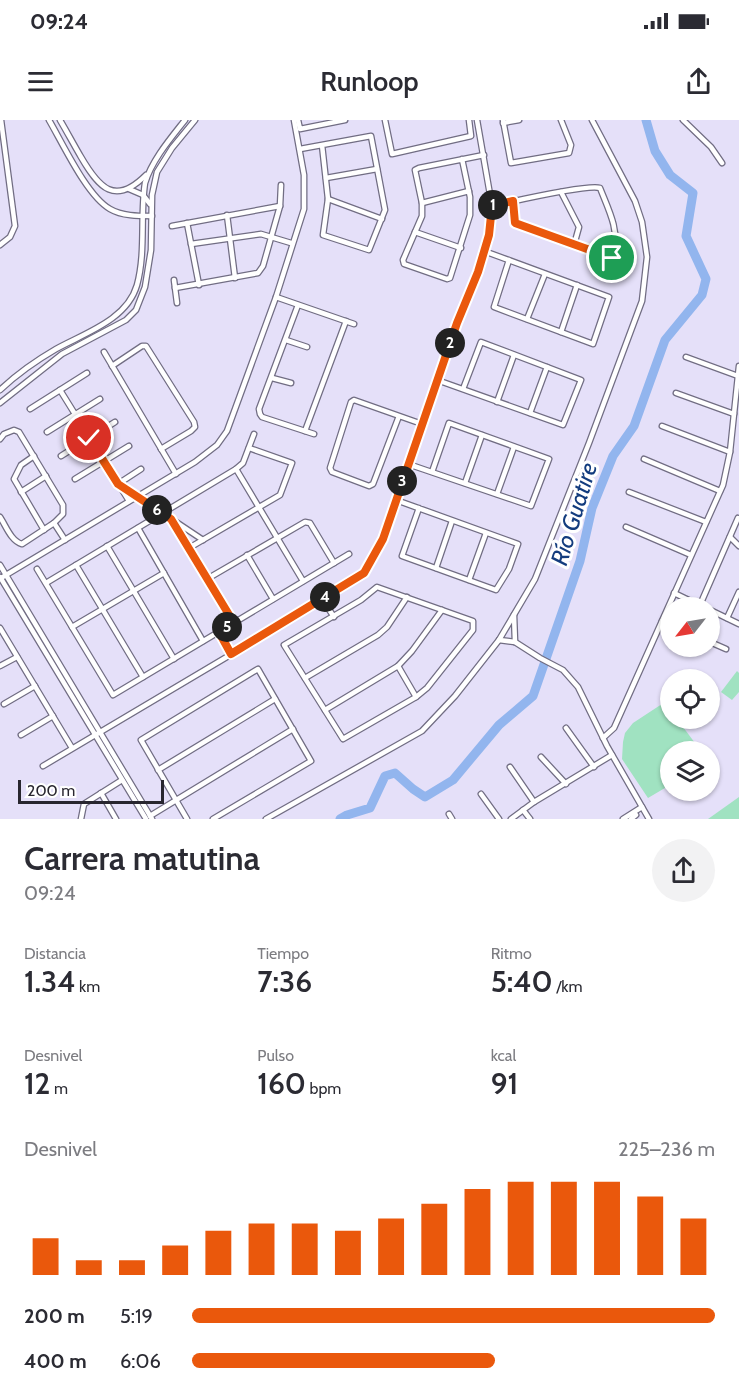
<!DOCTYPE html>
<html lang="es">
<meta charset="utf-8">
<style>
:root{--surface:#fff;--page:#f2f2f3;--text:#2b2b33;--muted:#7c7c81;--accent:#ea580c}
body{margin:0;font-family:Cabin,sans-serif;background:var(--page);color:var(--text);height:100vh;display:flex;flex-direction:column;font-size:22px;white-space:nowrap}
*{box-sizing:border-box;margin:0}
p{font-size:20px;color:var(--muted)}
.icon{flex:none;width:33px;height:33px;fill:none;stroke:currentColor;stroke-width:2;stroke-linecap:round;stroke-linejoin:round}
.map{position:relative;height:699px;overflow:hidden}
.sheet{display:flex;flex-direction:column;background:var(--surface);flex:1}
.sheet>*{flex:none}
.needle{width:39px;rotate:239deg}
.buttons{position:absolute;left:660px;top:477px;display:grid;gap:12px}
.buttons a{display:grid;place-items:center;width:60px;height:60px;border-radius:50%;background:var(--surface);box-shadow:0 2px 4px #0004;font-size:30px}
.scale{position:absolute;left:18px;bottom:15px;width:146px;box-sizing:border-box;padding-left:6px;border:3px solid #28262f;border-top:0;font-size:16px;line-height:21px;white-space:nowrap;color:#28262f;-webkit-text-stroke:4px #fff;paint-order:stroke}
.pin{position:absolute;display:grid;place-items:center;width:51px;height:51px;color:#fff;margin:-26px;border:3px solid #fff;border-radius:50%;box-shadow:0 2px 6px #0007}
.km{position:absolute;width:30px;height:30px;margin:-15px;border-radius:50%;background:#222;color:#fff;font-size:16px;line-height:30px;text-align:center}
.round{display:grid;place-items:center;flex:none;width:63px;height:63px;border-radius:32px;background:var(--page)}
.overview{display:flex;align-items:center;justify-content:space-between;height:102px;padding:0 24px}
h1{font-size:33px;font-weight:600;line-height:45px}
.figures{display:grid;grid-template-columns:repeat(3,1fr);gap:9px;height:102px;padding:6px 24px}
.figures div{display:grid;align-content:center}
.figures b{font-size:30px;font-weight:600}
.figures small{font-size:16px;font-weight:400}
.figures p{font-size:16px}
.chart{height:168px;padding:12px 24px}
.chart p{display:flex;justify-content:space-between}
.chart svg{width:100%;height:108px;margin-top:6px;stroke:var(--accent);stroke-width:6}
ul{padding:0 24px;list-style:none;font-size:20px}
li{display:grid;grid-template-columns:96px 72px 1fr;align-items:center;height:45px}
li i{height:15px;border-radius:8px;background:var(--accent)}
.status{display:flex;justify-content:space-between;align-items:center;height:42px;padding:0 30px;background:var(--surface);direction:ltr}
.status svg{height:16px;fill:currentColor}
header{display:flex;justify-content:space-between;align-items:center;height:78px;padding:0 24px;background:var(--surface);font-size:27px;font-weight:600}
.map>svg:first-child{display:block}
.green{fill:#a0e2c1}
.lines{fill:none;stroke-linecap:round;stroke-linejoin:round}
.river{stroke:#92b5ee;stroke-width:9}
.minor-casing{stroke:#716d83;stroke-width:7}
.minor{stroke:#fff;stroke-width:4.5}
.route-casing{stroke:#fff;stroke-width:12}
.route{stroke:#ea580c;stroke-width:8}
.labels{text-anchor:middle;stroke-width:6;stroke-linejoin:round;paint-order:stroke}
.water-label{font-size:24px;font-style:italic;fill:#133c7e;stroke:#fff}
</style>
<div class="status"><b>09:24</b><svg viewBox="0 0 49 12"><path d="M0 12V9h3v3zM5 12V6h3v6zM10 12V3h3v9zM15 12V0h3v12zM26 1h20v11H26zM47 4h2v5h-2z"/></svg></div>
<header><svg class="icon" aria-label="menu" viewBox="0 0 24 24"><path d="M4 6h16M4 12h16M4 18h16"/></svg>Runloop<svg class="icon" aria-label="share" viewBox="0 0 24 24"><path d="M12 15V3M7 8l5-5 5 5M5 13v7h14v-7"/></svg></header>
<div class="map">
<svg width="739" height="699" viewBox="0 0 739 699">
<rect width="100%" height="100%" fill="#e5e0f9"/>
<g class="green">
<polygon points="737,551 739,553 739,572 732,580 721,572"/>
<polygon points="665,582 670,590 670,598 677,599 701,631 670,632 670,665 648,678 622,639 623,622 625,613 633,603"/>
<polygon points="739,677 739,699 708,699"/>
</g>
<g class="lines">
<polyline class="river" points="340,699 347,695 370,688 385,656 395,653 413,669 425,677 453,660 499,605 533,576 580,441 592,388 613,336 634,306 665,220 702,175 706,159 686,116 693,73 670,55 655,31 646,0"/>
<defs>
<g id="minor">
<path d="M49 0C63 24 87 76 110 89 122 96 138 96 152 96"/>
<path d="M60 0C67 12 74 25 81 37 99 68 115 86 146 55"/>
<polyline points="298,0 300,9 345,0"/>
<polyline points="385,0 392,34 471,16 469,0"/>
<polyline points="503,0 511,43 569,33 571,25 561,0"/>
<polyline points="683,0 711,27 722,43"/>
<polyline points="503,3 519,0"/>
<polyline points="300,29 371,16 385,90 369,130 323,115 328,79 322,25"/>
<polyline points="462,39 470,77 470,95 450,158 447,159 404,144 403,140 422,96 422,83 415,50 419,48 484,35"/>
<polyline points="326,58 377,49"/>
<polyline points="129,69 143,75 150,84"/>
<polyline points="561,72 579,107 574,125"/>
<polyline points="328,79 382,99"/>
<polyline points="422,83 469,71"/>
<path d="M492 86C510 82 588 64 600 68 610 93 618 107 615 134L609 138 515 103 513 81"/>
<polyline points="227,95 235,158"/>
<polyline points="187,103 199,165"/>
<polyline points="172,106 280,86"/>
<polyline points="415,112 461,128"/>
<polyline points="191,124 261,114 291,123"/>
<polyline points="0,125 10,117 15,106 1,0"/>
<polyline points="484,131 609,177 593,224 494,187 509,140"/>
<polyline points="174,160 177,183"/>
<polyline points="175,168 258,153 263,146 280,86 281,65"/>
<polyline points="276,177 354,204"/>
<polyline points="298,185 259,289 260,294 262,297 314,314"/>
<polyline points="527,199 545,154"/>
<polyline points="561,212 577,165"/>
<polyline points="286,220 307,227"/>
<polyline points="104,232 176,354"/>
<polyline points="686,237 738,256"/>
<polyline points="112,246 142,226 146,226 194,302 195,307 191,311 161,329"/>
<polyline points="272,258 291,263"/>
<polyline points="437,260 563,305 581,260 481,222 463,269"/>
<path d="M0 270C16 255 37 240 56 229 85 213 127 200 137 165 146 132 140 96 145 63 152 40 170 19 185 0"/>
<polyline points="60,270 129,381"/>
<polyline points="676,273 734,294"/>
<polyline points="497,282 514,235"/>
<polyline points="0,283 62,234 126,200 136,190 145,167 151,130 152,75 157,52 172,28 195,0"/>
<polyline points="30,289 87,253"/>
<polyline points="530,293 547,247"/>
<polyline points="399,296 373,364 369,366 332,352 330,348 351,282 354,280 422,304"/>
<polyline points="662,306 730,332"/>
<polyline points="305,311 346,201"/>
<polyline points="47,312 100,279"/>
<path d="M0 319 4 314 14 310 19 312 63 385V394L54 403 22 424C11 421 6 406 0 397"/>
<polyline points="34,336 21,345 14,359 44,410"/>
<polyline points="61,336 115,302"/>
<polyline points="644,339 720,371"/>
<polyline points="408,344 531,386 549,339 449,303 432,352"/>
<polyline points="141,349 118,364 163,394"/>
<polyline points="236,349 303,461"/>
<polyline points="75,359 129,326"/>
<polyline points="465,363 482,315"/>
<polyline points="21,372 46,356"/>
<polyline points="629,372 706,402"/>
<polyline points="497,374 514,327"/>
<polyline points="396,380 518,424 509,449 496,470 402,436 419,388"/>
<polyline points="167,392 234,503"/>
<polyline points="173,400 203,420"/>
<polyline points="54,403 65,420"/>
<polyline points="626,407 691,435"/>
<polyline points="138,408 203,521"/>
<polyline points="730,417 739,426"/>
<polyline points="107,426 174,539"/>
<polyline points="189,428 280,375 292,343 249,328"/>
<polyline points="247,435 273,479"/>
<polyline points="0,445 152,699"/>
<polyline points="76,445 143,557"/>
<polyline points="436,448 452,401"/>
<polyline points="37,449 113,575 349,434"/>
<polyline points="0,457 146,699"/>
<polyline points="1,458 195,342 217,325 227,311 276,177 304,89 304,55 294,0"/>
<polyline points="207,459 305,402 310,403 334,443"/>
<polyline points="469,460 486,413"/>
<polyline points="46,463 236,349 243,343 254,314"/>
<polygon points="377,467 473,501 473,510 427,568 416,577 343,619 284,525 361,480"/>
<polyline points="674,473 705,488"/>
<polyline points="322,479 334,497"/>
<polyline points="700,485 738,398"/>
<polyline points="710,490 739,504"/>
<polyline points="514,495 515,522"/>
<polyline points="727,498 739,472"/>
<polyline points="662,501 670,504"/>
<polyline points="72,507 164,453"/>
<polyline points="0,508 72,628"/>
<polyline points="219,512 231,534"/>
<polyline points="499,520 515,522 540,538 563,550 578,567 607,626 649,699"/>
<polyline points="710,522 726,529"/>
<polyline points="0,546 17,537"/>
<polyline points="398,546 416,577"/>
<polyline points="305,558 378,515 387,507 407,477"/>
<polyline points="4,584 35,566"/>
<polyline points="325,590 398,546 412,531 442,490"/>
<polyline points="566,608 594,647"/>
<polyline points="21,615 53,596"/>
<polyline points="603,618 614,608 723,365 730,332 739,246"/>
<polyline points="541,637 566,664"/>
<polyline points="43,646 279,506 364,453 383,419 457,203 478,152 489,115 492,86 477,0"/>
<polyline points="510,647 534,682"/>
<polyline points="158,650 275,579"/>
<polyline points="101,673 116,699"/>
<polyline points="481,674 499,699"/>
<polyline points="523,690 530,699"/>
<polyline points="449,694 452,699"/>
<polyline points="150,696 293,609"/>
<polyline points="81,699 84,684 122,660"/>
<polyline points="187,699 141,620 258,549 311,641 213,699"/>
<polyline points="266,699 422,611 455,576 499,520 535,459 589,323 642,181 647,137 642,102 635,81 592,0"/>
<polyline points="511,699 534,682 612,635"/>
<polyline points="623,699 642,687"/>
<polyline points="631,699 636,695"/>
</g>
</defs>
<use href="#minor" class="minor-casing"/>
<use href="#minor" class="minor"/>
</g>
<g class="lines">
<defs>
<polyline id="route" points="89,318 118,364 171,399 234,503 219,512 231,534 364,453 383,419 457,203 478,152 489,115 492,86 513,81 515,103 612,138"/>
</defs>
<use href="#route" class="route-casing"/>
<use href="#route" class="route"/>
</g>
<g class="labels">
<g class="water-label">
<text transform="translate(574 394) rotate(-73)" y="8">Río Guatire</text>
</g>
</g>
</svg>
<div class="buttons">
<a><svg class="needle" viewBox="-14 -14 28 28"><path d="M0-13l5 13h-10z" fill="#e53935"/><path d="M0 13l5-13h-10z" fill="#7c7c81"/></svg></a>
<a><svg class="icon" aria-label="locate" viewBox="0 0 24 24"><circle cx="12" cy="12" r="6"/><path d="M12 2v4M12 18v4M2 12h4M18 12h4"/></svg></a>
<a><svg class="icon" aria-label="layers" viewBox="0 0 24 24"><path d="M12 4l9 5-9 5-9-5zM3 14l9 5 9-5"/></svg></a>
</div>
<div class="scale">200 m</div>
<div class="pin" style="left:612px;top:138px;background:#1e9e55"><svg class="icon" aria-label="arrive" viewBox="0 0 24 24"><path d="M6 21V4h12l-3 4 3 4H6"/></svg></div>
<div class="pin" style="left:89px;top:318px;background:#d93025"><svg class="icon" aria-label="check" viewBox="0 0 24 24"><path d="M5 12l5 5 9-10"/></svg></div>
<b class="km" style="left:493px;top:85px">1</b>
<b class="km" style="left:450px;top:223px">2</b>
<b class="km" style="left:402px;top:361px">3</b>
<b class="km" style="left:325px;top:477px">4</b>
<b class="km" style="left:227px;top:507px">5</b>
<b class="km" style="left:157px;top:390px">6</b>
</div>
<section class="sheet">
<div class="overview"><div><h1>Carrera matutina</h1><p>09:24</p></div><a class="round"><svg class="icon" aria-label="share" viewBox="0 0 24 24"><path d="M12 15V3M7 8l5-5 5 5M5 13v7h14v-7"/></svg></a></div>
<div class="figures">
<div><p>Distancia</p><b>1.34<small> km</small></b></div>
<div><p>Tiempo</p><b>7:36</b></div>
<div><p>Ritmo</p><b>5:40<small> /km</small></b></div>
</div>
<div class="figures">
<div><p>Desnivel</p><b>12<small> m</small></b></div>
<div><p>Pulso</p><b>160<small> bpm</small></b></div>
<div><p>kcal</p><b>91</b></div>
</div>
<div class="chart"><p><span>Desnivel</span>225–236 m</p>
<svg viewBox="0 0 160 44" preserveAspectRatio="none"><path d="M5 44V29M15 44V38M25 44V38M35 44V32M45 44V26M55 44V23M65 44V23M75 44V26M85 44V21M95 44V15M105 44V9M115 44V6M125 44V6M135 44V6M145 44V12M155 44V21"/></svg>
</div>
<ul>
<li><b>200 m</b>5:19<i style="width:100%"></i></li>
<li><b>400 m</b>6:06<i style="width:58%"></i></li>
</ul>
</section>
